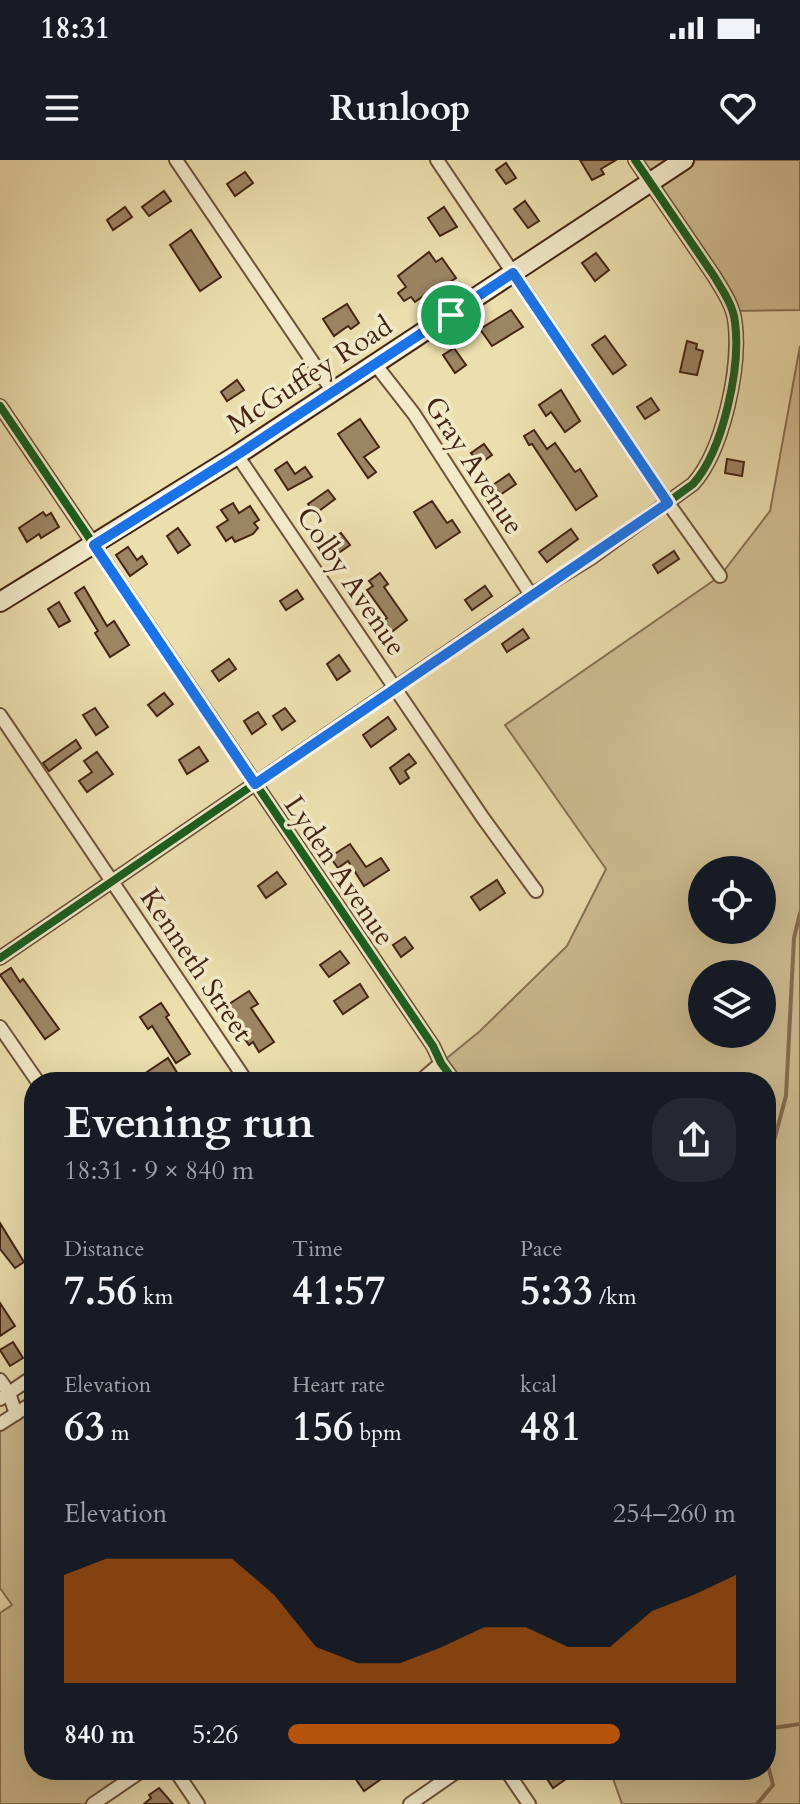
<!DOCTYPE html>
<meta charset="utf-8">
<style>
:root{--surface:#171b24;--page:#242831;--text:#f1f3f6;--muted:#9ea1a6;--accent:#b45309}
body{margin:0;font-family:Cardo,serif;background:var(--page);color:var(--text);height:100vh;display:flex;flex-direction:column;font-size:30px;white-space:nowrap}
*{box-sizing:border-box;margin:0}
p{font-size:26px;color:var(--muted)}
.icon{flex:none;width:44px;height:44px;fill:none;stroke:currentColor;stroke-width:2;stroke-linecap:round;stroke-linejoin:round}
.map{position:relative;flex:1;overflow:hidden}
.sheet{position:absolute;left:24px;top:912px;width:752px;height:708px;display:flex;flex-direction:column;background:var(--surface);border-radius:32px;box-shadow:0 8px 32px #0002}
.sheet>*{flex:none}
.tools{position:absolute;left:688px;top:696px;display:grid;gap:16px}
.tools a{display:grid;place-items:center;width:88px;height:88px;border-radius:50%;background:var(--surface);box-shadow:0 8px 32px #0002;font-size:40px}
.pin{position:absolute;display:grid;place-items:center;width:68px;height:68px;color:#fff;margin:-34px;border:4px solid #fff;border-radius:50%;box-shadow:0 2px 8px #0007}
.round{display:grid;place-items:center;flex:none;width:84px;height:84px;border-radius:32px;background:var(--page)}
.headline{display:flex;align-items:center;justify-content:space-between;height:136px;padding:0 40px}
h1{font-size:44px;font-weight:800;line-height:60px}
.metrics{display:grid;grid-template-columns:repeat(3,1fr);gap:12px;height:136px;padding:8px 40px}
.metrics div{display:grid;align-content:center}
.metrics b{font-size:40px;font-weight:800}
.metrics small{font-size:22px;font-weight:400}
.metrics p{font-size:22px}
.chart{height:224px;padding:16px 40px}
.chart p{display:flex;justify-content:space-between}
.chart svg{width:100%;height:144px;margin-top:8px;fill:var(--accent);opacity:.7}
ul{padding:0 40px;list-style:none;font-size:26px}
li{display:grid;grid-template-columns:128px 96px 1fr;align-items:center;height:60px}
li i{height:20px;border-radius:10px;background:var(--accent)}
.status{display:flex;justify-content:space-between;align-items:center;height:56px;padding:0 40px;background:var(--surface);direction:ltr}
.status svg{height:22px;fill:currentColor}
header{display:flex;justify-content:space-between;align-items:center;height:104px;padding:0 40px;background:var(--surface);font-size:36px;font-weight:800}
.map>svg:first-child{display:block}
.green{fill:#d0be93;stroke:#8a7153;stroke-width:2;fill-rule:evenodd}
.lines{fill:none;stroke-linecap:round;stroke-linejoin:round}
.stream{stroke:#876e50;stroke-width:4}
.building{fill:#9c8563;stroke:#452413;stroke-width:2}
.street-casing{stroke:#6f523a;stroke-width:16}
.secondary-casing{stroke:#452413;stroke-width:22}
.street{stroke:#f3eaca;stroke-width:12}
.secondary{stroke:#f3eaca;stroke-width:18}
.cycleway-casing{stroke:#f3eaca;stroke-width:13}
.cycleway{stroke:#1b5e20;stroke-width:8}
.route-casing{stroke:#fff;stroke-width:16}
.route{stroke:#1a73e8;stroke-width:10}
.labels{text-anchor:middle;stroke-width:7;stroke-linejoin:round;paint-order:stroke}
.street-label{font-size:28px;fill:#452413;stroke:#f3eaca}
</style>
<div class="status"><b>18:31</b><svg viewBox="0 0 49 12"><path d="M0 12V9h3v3zM5 12V6h3v6zM10 12V3h3v9zM15 12V0h3v12zM26 1h20v11H26zM47 4h2v5h-2z"/></svg></div>
<header><svg class="icon" aria-label="menu" viewBox="0 0 24 24"><path d="M4 6h16M4 12h16M4 18h16"/></svg>Runloop<svg class="icon" aria-label="heart" viewBox="0 0 24 24"><path d="M12 20l-8-8c-3-5 5-10 8-4 3-6 11-1 8 4z"/></svg></header>
<div class="map">
<svg width="800" height="1644" viewBox="0 0 800 1644">
<rect width="100%" height="100%" fill="#ecdead"/>
<filter id="stains"><feTurbulence type="fractalNoise" baseFrequency=".0025" numOctaves="4"/><feColorMatrix values="0 0 0 0 .2 0 0 0 0 .09 0 0 0 0 .02 0 0 0 .5 -.17"/></filter>
<radialGradient id="worn" r=".72"><stop offset=".6" stop-color="#630" stop-opacity="0"/><stop offset="1" stop-color="#630" stop-opacity=".3"/></radialGradient>
<g class="green">
<polygon points="635,0 800,0 800,150 733,151"/>
<path d="M800 186V1644H622L610 1610H766V922H455L441 903 480 871 567 786 606 709 505 565 720 416 770 351ZM702 710H762V770H702ZM702 814H762V874H702Z"/>
<polygon points="34,1242 34,1610 143,1610 93,1644 0,1644 0,1453 12,1445 0,1428 0,1264"/>
</g>
<g class="lines">
<g class="stream">
<polyline points="766,1132 772,1093 768,1003 786,936 794,778 800,753"/>
<polyline points="766,1569 800,1564"/>
<polyline points="757,1644 773,1625 766,1598"/>
</g>
</g>
<g class="building">
<polygon points="580,0 616,0 601,9 604,14 592,20"/>
<polygon points="506,3 516,18 506,24 496,10"/>
<polygon points="245,12 253,23 235,36 227,24"/>
<polygon points="164,31 171,41 149,56 142,47"/>
<polygon points="525,41 539,61 528,68 514,49"/>
<polygon points="125,47 132,57 113,70 107,60"/>
<polygon points="444,47 457,67 440,76 428,58"/>
<polygon points="191,70 221,117 200,131 170,85"/>
<polygon points="429,92 436,102 442,98 456,118 441,128 439,125 415,142 411,137 404,141 398,133 406,127 398,116"/>
<polygon points="596,93 609,110 595,121 582,103"/>
<polygon points="347,144 359,163 351,169 348,166 334,176 323,159"/>
<polygon points="511,150 523,167 492,186 480,169"/>
<polygon points="605,176 626,205 613,214 592,185"/>
<polygon points="687,181 697,184 696,189 703,191 697,215 680,212"/>
<polygon points="454,188 466,205 455,213 443,195"/>
<polygon points="237,220 244,230 227,241 221,232"/>
<polygon points="561,230 580,261 565,272 551,252 546,256 539,245"/>
<polygon points="651,238 659,250 645,259 637,247"/>
<polygon points="360,259 379,287 364,297 376,312 368,318 338,274"/>
<polygon points="534,270 547,289 555,283 575,312 580,309 597,336 576,350 532,284 529,285 524,276"/>
<polygon points="484,284 492,295 479,304 471,293"/>
<polygon points="727,299 744,302 742,316 725,313"/>
<polygon points="287,302 295,314 305,307 312,317 288,330 275,310"/>
<polygon points="509,314 516,324 500,335 493,325"/>
<polygon points="328,330 335,339 315,354 308,344"/>
<polygon points="432,341 447,363 452,360 460,372 436,388 414,352"/>
<polygon points="233,343 239,353 250,346 259,360 254,363 258,368 253,374 235,382 232,377 226,381 217,367 228,360 221,350"/>
<polygon points="43,352 46,356 51,353 59,367 41,378 39,374 27,382 19,368"/>
<polygon points="178,368 190,385 178,393 167,376"/>
<polygon points="571,369 578,379 547,402 539,392"/>
<polygon points="341,373 350,385 337,394 329,382"/>
<polygon points="128,387 137,400 142,396 147,404 130,416 116,395"/>
<polygon points="674,391 679,399 658,413 653,405"/>
<polygon points="380,413 388,424 384,427 407,460 389,474 381,463 387,458 367,430 373,426 369,421"/>
<polygon points="485,426 492,436 472,450 465,440"/>
<polygon points="84,427 107,466 114,461 129,485 110,497 95,473 98,471 75,433"/>
<polygon points="297,430 303,439 286,450 280,441"/>
<polygon points="59,442 70,461 59,467 48,449"/>
<polygon points="523,469 529,478 507,492 502,484"/>
<polygon points="339,495 350,511 337,520 327,504"/>
<polygon points="229,499 236,509 219,521 212,511"/>
<polygon points="164,533 173,544 157,556 148,545"/>
<polygon points="95,548 108,567 96,575 83,555"/>
<polygon points="285,548 295,561 282,570 273,556"/>
<polygon points="258,552 266,564 252,574 244,561"/>
<polygon points="388,557 396,569 371,587 363,575"/>
<polygon points="76,580 81,588 49,611 43,603"/>
<polygon points="199,587 208,601 187,614 179,600"/>
<polygon points="97,592 113,614 87,632 79,621 92,612 84,601"/>
<polygon points="409,594 416,603 405,611 409,618 400,624 390,608"/>
<polygon points="350,684 366,707 381,698 389,710 364,726 348,701 338,708 330,697"/>
<polygon points="277,712 286,724 266,738 258,726"/>
<polygon points="497,720 505,733 480,750 471,737"/>
<polygon points="405,777 413,788 401,797 393,785"/>
<polygon points="340,791 349,803 329,817 320,805"/>
<polygon points="11,808 20,822 23,819 59,869 45,879 0,815"/>
<polygon points="360,824 368,837 343,854 334,841"/>
<polygon points="249,831 258,844 251,848 274,882 259,892 253,882 249,885 223,848"/>
<polygon points="161,843 169,855 166,857 190,894 176,903 152,866 148,869 140,857"/>
<polygon points="168,898 183,922 167,922 164,917 154,922 147,912"/>
<polygon points="0,1063 24,1102 15,1108 0,1089"/>
<polygon points="0,1143 15,1166 0,1176"/>
<polygon points="13,1182 23,1198 10,1206 0,1190"/>
<polygon points="360,1610 394,1610 364,1631 353,1615"/>
<polygon points="541,1610 560,1610 566,1619 553,1628"/>
<polygon points="159,1628 173,1644 144,1644 151,1638 149,1635"/>
</g>
<g class="lines">
<defs>
<g id="street">
<polyline points="176,0 333,232"/>
<polyline points="437,0 668,343 720,416"/>
<polyline points="375,204 414,254 531,435"/>
<polyline points="0,246 433,886 441,903 455,922"/>
<polyline points="237,295 483,658 536,731"/>
<polyline points="0,555 247,922"/>
<path d="M0 798 531 435 591 398 693 324C723 291 741 207 735 162 733 145 723 131 714 116L635 0"/>
<polyline points="0,867 38,922"/>
<polyline points="419,922 441,903"/>
<polyline points="0,1220 9,1233 16,1254"/>
<polyline points="0,1239 34,1216"/>
<polyline points="0,1264 34,1242"/>
<polyline points="175,1610 198,1644"/>
<polyline points="506,1610 529,1644"/>
<polyline points="93,1644 143,1610"/>
<polyline points="410,1644 459,1610"/>
</g>
<polyline id="secondary" points="0,442 237,295 684,0"/>
</defs>
<use href="#street" class="street-casing"/>
<use href="#secondary" class="secondary-casing"/>
<use href="#street" class="street"/>
<use href="#secondary" class="secondary"/>
<defs>
<g id="cycleway">
<polyline points="0,246 433,886 441,903 455,922"/>
<path d="M0 798 531 435 591 398 693 324C723 291 741 207 735 162 733 145 723 131 714 116L635 0"/>
</g>
</defs>
<use href="#cycleway" class="cycleway-casing"/>
<use href="#cycleway" class="cycleway"/>
</g>
<g class="lines">
<defs>
<polygon id="route" points="513,113 668,343 255,624 94,385 237,295"/>
</defs>
<use href="#route" class="route-casing"/>
<use href="#route" class="route"/>
</g>
<g class="labels">
<g class="street-label">
<text transform="translate(309 214) rotate(-33)" y="10">McGuffey Road</text>
<text transform="translate(475 305) rotate(57)" y="10">Gray Avenue</text>
<text transform="translate(352 421) rotate(56)" y="10">Colby Avenue</text>
<text transform="translate(340 710) rotate(56)" y="10">Lyden Avenue</text>
<text transform="translate(197 804) rotate(56)" y="10">Kenneth Street</text>
</g>
</g>
<rect width="100%" height="100%" filter="url(#stains)"/>
<rect width="100%" height="100%" fill="url(#worn)"/>
</svg>
<div class="tools">
<a><svg class="icon" aria-label="locate" viewBox="0 0 24 24"><circle cx="12" cy="12" r="6"/><path d="M12 2v4M12 18v4M2 12h4M18 12h4"/></svg></a>
<a><svg class="icon" aria-label="layers" viewBox="0 0 24 24"><path d="M12 4l9 5-9 5-9-5zM3 14l9 5 9-5"/></svg></a>
</div>
<div class="pin" style="left:451px;top:155px;background:#1e9e55"><svg class="icon" aria-label="arrive" viewBox="0 0 24 24"><path d="M6 21V4h12l-3 4 3 4H6"/></svg></div>
<section class="sheet">
<div class="headline"><div><h1>Evening run</h1><p>18:31 · 9 × 840 m</p></div><a class="round"><svg class="icon" aria-label="share" viewBox="0 0 24 24"><path d="M12 15V3M7 8l5-5 5 5M5 13v7h14v-7"/></svg></a></div>
<div class="metrics">
<div><p>Distance</p><b>7.56<small> km</small></b></div>
<div><p>Time</p><b>41:57</b></div>
<div><p>Pace</p><b>5:33<small> /km</small></b></div>
</div>
<div class="metrics">
<div><p>Elevation</p><b>63<small> m</small></b></div>
<div><p>Heart rate</p><b>156<small> bpm</small></b></div>
<div><p>kcal</p><b>481</b></div>
</div>
<div class="chart"><p><span>Elevation</span>254–260 m</p>
<svg viewBox="0 0 160 44" preserveAspectRatio="none"><path d="M0 44V11L10 6L20 6L30 6L40 6L50 17L60 33L70 38L80 38L90 33L100 27L110 27L120 33L130 33L140 22L150 17L160 11V44z"/></svg>
</div>
<ul>
<li><b>840 m</b>5:26<i style="width:74%"></i></li>
</ul>
</section>
</div>
